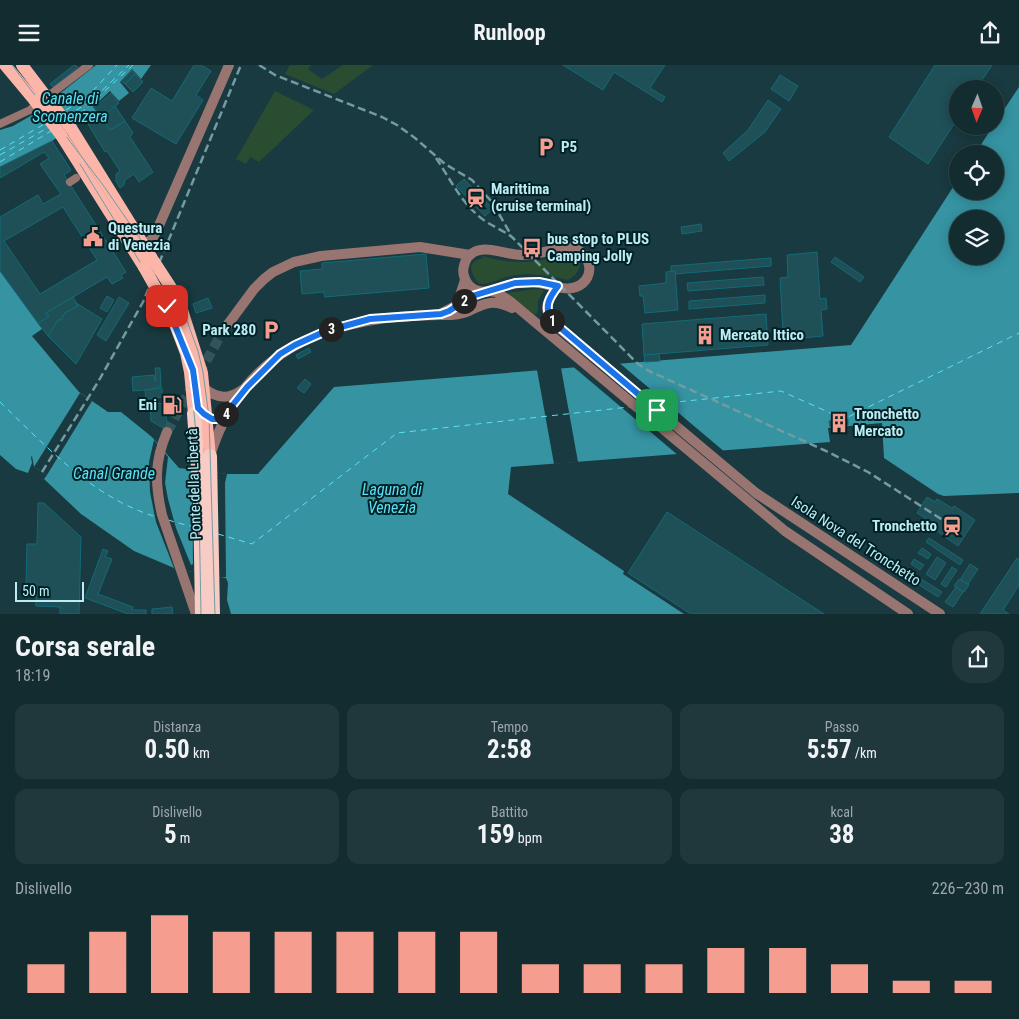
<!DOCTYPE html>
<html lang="it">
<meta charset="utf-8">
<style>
:root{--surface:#132c30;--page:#20383c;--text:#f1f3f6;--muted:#9da7ab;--line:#32484c;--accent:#f59d8f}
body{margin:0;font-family:"Roboto Condensed",sans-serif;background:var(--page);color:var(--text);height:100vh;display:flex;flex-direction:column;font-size:19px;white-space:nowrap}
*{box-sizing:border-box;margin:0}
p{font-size:16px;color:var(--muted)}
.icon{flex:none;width:28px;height:28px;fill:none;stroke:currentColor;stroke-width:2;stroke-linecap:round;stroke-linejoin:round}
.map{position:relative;height:549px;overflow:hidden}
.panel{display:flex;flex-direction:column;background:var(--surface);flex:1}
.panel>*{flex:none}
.needle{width:32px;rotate:182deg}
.tools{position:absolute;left:949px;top:15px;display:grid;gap:10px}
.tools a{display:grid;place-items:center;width:55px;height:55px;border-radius:50%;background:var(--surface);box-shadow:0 2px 12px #0003,0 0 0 1px var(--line);font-size:25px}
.scale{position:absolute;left:15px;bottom:12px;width:69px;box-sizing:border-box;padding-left:5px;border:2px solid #bdecf4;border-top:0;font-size:14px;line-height:18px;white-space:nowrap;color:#bdecf4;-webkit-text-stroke:4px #002126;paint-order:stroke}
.pin{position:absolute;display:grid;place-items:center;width:42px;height:42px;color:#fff;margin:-21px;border-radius:10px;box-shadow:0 2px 8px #0006}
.km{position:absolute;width:25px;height:25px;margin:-12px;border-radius:50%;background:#222;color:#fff;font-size:14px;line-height:25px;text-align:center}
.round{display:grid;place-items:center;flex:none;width:52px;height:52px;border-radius:20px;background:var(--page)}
.summary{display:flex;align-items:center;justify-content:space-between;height:85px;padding:0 15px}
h1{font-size:28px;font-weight:700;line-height:38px}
.stats{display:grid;grid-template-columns:repeat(3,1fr);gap:8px;height:85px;padding:5px 15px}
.stats div{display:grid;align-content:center;border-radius:12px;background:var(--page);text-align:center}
.stats b{font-size:25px;font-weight:700}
.stats small{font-size:14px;font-weight:400}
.stats p{font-size:14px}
.chart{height:140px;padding:10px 15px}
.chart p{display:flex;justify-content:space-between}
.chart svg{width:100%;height:90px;margin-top:5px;stroke:var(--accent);stroke-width:6}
header{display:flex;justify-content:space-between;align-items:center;height:65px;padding:0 15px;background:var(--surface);font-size:22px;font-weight:700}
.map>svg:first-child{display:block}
.green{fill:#2a4d32}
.water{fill:#3593a2;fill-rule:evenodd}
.pier{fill:#193a40}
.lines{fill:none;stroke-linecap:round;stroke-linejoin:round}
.ferry{stroke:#5be1f6;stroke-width:1;stroke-dasharray:6 5;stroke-linecap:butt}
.building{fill:#1f4f57;stroke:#126b77;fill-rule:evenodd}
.minor-tunnel{stroke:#32555b;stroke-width:10;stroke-dasharray:10 5;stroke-linecap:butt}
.pedestrian{stroke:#987570;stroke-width:8}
.minor{stroke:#987570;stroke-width:10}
.primary{stroke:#fbb5a9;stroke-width:12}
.trunk{stroke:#f7ccc4;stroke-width:14}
.tram{stroke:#729ba2;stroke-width:1}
.rail{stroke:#729ba2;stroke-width:2.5;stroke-dasharray:8 4;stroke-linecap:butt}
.primary-bridge{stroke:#fbb5a9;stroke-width:12}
.route-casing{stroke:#fff;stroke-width:10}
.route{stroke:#1a73e8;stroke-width:6}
.labels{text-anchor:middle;stroke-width:4;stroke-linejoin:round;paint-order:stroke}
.poi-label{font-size:15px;font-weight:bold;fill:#bdecf4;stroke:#002126;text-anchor:start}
.street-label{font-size:15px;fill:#bdecf4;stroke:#002126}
.water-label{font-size:16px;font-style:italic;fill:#5be1f6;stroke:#002126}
</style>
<header><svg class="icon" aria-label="menu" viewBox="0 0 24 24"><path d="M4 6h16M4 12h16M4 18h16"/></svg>Runloop<svg class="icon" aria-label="share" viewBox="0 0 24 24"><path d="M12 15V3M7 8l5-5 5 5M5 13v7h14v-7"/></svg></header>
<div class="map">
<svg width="1019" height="549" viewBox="0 0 1019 549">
<rect width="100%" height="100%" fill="#193a40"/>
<g class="green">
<polygon points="290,0 311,0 308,4 322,14 343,0 373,0 334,29 285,9"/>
<polygon points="275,26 314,45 259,97 250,92 246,99 236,94"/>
<path d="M566 188 567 189C588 192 580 208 568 215 549 210 529 207 510 211 500 213 490 220 479 219 472 210 464 197 483 193V191C512 200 539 199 566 188Z"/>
<polygon points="535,224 544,225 538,236 538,247 535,250 507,228"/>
</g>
<g class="water">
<polygon points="96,0 151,0 141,14 132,4 120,17 129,28 119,36 110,26 93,42 96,46 52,76 0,102 0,65 13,61 34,49"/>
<path d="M1019 22V428L944 431 938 429 884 393 882 358 828 363 830 377 511 402 508 429 624 506 623 509 684 549H231L227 535 228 518 226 513H221L174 503 134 486 81 449 44 414 47 410 34 402 32 391 31 392 32 398 28 408 16 404 0 390V206L42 264 32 271 79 327 108 347H121L152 372 179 403 227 409H258L334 322 851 280 957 116 958 126H995V89H975L993 61H995V58ZM958 154H995V191H958Z"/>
</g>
<g class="pier">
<polygon points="617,296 726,388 679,391 570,299"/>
<polygon points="561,303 578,397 554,399 537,305"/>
<polygon points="80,328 92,336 47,410 34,402"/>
<polygon points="154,375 168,392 165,418 168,434 176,463 191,500 193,499 192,404 227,409 225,418 226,512 221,513 174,503 156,457 150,427 149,397"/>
</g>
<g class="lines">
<g class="ferry">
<polyline points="66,45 87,32 117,0"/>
<polyline points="67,51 91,36 129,0"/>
<polyline points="71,54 81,48 133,0"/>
<polyline points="0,85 46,58"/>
<polyline points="0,90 49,62"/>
<polyline points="0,97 51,66"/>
<path d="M0 337C46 381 94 434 157 452"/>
<polyline points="658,339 781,326 844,354 1019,268"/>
<polyline points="168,455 193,462"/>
<polyline points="218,469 252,479 397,368 629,342"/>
</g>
</g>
<g class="building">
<polygon points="74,0 78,2 53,22 50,19"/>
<polygon points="194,0 201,0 211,6 196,30 203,35 176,79 132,53 151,23 172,36"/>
<polygon points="563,0 665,0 650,23 665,32 662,37 614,7 603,25"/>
<polygon points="935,0 992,0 976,24 958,24 958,53 928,99 889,72"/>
<polygon points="132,5 135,9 125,19 121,16"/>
<polygon points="135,9 143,17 133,27 125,19"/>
<polygon points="780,10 798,21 789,36 771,24"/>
<polygon points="111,28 119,38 102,53 110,65 125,56 133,68 130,72 153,107 139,117 134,109 125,115 124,120 120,123 116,116 116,109 120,106 107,86 105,87 88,59 102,52 94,43"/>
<polygon points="768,35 781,44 765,67 729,96 723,88 748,65"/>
<polygon points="115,41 125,56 110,65 102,53"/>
<path d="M52 76 71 105 64 110 126 207 121 210 123 213 112 219 107 212 46 248 49 252 38 258 0 206V152L38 130 43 139 61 129 40 99 49 93 44 87 0 113V102ZM63 142 97 195 40 229 4 176Z"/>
<polygon points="464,114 493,144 485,151 456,121"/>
<polygon points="701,159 702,166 682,169 681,162"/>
<polygon points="817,187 820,234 826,233 827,244 821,245 823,271 792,274 791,266 783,267 780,213 788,212 787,190"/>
<polygon points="426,189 429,223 325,232 324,227 302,229 300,206 322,204 322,198"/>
<polygon points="835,192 864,212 860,217 831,197"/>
<polygon points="771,193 771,201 675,209 675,206 671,207 671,201"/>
<polygon points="675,206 678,245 645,248 643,231 640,231 639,221 666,218 666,207"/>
<polygon points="763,212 764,220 688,226 687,218"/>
<polygon points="765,230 765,238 689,244 689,236"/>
<polygon points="107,231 114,235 107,247 100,243"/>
<polygon points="73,232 78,241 65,248 61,255 58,255 48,271 38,258 49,252 46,248"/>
<polygon points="119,232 129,238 106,276 97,270"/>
<polygon points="208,233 212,243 196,248 193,239"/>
<polygon points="76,238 102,254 76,299 48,271 58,255 61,255 65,248 78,241"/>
<polygon points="766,249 768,280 644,290 642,259"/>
<polygon points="309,283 311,287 298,294 296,290"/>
<polygon points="659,289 660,296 645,297 644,290"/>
<polygon points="155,303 160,303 161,322 155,322 155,324 133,326 132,312 154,310 155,316 156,316"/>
<polygon points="305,314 311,319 304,328 297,323"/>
<polygon points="162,323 162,332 146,334 145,325"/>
<polygon points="170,338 175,338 175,348 166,350 168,366 151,356 150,339"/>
<polygon points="848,354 848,360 830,362 829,356"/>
<polygon points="927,432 935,437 937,434 952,443 954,441 975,455 958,481 923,456 925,453 917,448"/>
<polygon points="38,438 44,438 81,472 79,549 60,549 60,542 36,541 36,520 26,520 27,479 37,479"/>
<polygon points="667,447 824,549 691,549 628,508"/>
<polygon points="929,473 963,495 960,500 926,477"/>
<polygon points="922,483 931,489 928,494 918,488"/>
<polygon points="103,484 108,486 105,492 112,494 98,529 133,542 132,545 146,545 146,549 128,549 85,533"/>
<polygon points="937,492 946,498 935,515 926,509"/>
<polygon points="1017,493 1019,495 1019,520 1003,545 1009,549 980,549"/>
<polygon points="914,494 924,500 920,505 911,499"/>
<polygon points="970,499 978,504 968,519 960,515"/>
<polygon points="952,502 957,505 946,522 941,519"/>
<polygon points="907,505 942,527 938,532 904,510"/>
<polygon points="959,514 969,520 964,527 954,521"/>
<polygon points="956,522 963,527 953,542 945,537"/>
<polygon points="172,542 173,549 152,549 152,544"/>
</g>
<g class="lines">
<g class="minor-tunnel">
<polyline points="199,309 223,266"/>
<polyline points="167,367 192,322"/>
</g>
<g class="pedestrian">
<polyline points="0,59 30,45 89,0"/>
<polyline points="70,117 76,113"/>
</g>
<g class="minor">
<path d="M566 182C590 182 599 213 576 222 563 227 545 217 531 217 524 217 516 218 509 220 499 222 490 229 479 226 472 225 466 219 464 211 462 205 464 199 467 193 480 176 504 190 521 190 537 190 550 185 566 182Z"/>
<polyline points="139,185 152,174 157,165 229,0"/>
<path d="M558 221C545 238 542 246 558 262L756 428 940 549"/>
<polyline points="490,226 496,227 511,237 785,466 908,549"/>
<polyline points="457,240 465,215"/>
<polyline points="442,248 482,227"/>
<polyline points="223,266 254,224 264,214 273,207 294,197 321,191 420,182 470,190"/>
<path d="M205 324C218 334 229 334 242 325"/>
<path d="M167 367C154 397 155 419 162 450L196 549"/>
<path d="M211 388C247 275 343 248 451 250 477 250 481 228 512 243"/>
</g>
<g class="primary">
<polyline points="5,0 35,36"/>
<polyline points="22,0 44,29"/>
<polyline points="71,63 151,192"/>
<polyline points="61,70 144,202"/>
<polyline points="182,245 202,308 210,391"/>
<polyline points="173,254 186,288 190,307 194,349"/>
</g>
<g class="trunk">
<polyline points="194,349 200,431 202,549"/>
<polyline points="210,391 213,549"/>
</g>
<g class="tram">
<polyline points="12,0 103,120 157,198 172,223 183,245 198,286 203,307 209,352 215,549"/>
<polyline points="80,99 162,233 186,288 193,337 198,390 201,549"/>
</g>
<g class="rail">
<polyline points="259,0 275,10 382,52 397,60 415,73 445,99 472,115 492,137 510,168"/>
<path d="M436 93C451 115 462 140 485 156 494 162 504 166 512 172L638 299 649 306 826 386 868 407 952 461"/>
<polyline points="42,407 98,317 143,237 241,0"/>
</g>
<g class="primary-bridge">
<polyline points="44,29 71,63"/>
<polyline points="35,36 61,70"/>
<polyline points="151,192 170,221 182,245"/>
<polyline points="144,202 173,254"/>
</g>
</g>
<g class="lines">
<defs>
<path id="route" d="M167 241 193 305 198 343 204 349 212 354H218L223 352 247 322 280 289 295 280 326 266 370 254 441 249 449 246 472 231 515 218 539 217 558 221C549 233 544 241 551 255L657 345"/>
</defs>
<use href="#route" class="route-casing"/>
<use href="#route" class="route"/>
</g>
<defs>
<symbol id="parking-bare" viewBox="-9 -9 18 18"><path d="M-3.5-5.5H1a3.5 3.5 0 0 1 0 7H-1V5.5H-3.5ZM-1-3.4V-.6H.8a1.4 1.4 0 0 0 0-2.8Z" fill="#f59d8f" stroke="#002126" stroke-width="2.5" paint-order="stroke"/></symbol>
<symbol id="station-bare" viewBox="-9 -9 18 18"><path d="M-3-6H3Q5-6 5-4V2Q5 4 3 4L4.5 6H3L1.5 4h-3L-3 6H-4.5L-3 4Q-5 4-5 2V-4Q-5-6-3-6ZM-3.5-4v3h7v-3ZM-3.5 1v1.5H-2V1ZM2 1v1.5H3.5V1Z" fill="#f59d8f" stroke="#002126" stroke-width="2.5" paint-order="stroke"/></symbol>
<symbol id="civic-bare" viewBox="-9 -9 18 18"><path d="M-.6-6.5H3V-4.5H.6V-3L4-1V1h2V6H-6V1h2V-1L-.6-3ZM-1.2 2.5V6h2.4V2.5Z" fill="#f59d8f" stroke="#002126" stroke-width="2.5" paint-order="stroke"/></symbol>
<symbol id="bus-bare" viewBox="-9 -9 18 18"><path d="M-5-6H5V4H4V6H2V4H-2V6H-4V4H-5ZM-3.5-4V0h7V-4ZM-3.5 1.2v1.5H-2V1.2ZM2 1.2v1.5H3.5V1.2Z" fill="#f59d8f" stroke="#002126" stroke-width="2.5" paint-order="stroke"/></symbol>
<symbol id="building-bare" viewBox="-9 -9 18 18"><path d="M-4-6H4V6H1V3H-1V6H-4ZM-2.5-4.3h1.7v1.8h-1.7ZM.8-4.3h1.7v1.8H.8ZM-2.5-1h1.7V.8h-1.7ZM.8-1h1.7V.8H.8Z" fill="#f59d8f" stroke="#002126" stroke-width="2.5" paint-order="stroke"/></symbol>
<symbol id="fuel-bare" viewBox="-9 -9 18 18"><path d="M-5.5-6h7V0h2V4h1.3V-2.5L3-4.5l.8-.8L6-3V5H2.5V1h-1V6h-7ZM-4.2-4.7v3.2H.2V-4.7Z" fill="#f59d8f" stroke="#002126" stroke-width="2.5" paint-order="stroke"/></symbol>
</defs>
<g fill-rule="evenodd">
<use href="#parking-bare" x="532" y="68" width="28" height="28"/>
<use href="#station-bare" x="462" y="119" width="28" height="28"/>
<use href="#civic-bare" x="79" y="158" width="28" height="28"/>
<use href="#bus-bare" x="518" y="169" width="28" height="28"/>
<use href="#parking-bare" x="257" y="251" width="28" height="28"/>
<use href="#building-bare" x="691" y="256" width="28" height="28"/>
<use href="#fuel-bare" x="158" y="326" width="28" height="28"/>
<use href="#building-bare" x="825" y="344" width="28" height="28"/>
<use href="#station-bare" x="938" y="447" width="28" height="28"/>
</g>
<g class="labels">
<g class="poi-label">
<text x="561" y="87">P5</text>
<text x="491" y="129">Marittima<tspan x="491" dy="17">(cruise terminal)</tspan></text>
<text x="108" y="168">Questura<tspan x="108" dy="17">di Venezia</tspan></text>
<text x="547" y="179">bus stop to PLUS<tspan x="547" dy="17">Camping Jolly</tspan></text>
<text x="256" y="270" text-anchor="end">Park 280</text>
<text x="720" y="275">Mercato Ittico</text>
<text x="157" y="345" text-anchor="end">Eni</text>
<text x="854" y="354">Tronchetto<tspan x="854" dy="17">Mercato</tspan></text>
<text x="937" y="466" text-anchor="end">Tronchetto</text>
</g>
<g class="street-label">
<text transform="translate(194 419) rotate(-92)" y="5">Ponte della Libertà</text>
<text transform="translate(856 476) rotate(33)" y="5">Isola Nova del Tronchetto</text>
</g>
<g class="water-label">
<text x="70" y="39">Canale di<tspan x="70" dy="18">Scomenzera</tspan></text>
<text x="114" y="414">Canal Grande</text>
<text x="392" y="430">Laguna di<tspan x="392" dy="18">Venezia</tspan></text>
</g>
</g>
</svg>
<div class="tools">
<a><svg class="needle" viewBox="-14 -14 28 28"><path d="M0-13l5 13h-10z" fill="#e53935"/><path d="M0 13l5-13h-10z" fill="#9da7ab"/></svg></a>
<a><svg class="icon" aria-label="locate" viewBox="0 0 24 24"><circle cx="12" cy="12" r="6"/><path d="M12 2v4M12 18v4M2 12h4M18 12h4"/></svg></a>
<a><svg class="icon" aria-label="layers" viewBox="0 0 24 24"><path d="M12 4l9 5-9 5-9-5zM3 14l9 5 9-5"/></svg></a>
</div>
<div class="scale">50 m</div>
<div class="pin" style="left:657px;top:345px;background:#1e9e55"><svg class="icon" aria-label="arrive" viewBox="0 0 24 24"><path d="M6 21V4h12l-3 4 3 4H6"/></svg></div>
<div class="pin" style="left:167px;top:241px;background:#d93025"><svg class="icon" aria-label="check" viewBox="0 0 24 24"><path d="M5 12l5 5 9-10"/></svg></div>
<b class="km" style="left:552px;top:256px">1</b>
<b class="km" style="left:464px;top:236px">2</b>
<b class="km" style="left:331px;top:264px">3</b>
<b class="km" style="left:226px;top:349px">4</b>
</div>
<section class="panel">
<div class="summary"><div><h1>Corsa serale</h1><p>18:19</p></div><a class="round"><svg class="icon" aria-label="share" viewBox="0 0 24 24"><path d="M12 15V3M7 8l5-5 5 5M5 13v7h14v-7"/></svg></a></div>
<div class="stats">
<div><p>Distanza</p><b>0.50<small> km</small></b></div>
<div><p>Tempo</p><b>2:58</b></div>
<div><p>Passo</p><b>5:57<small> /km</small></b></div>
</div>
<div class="stats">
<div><p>Dislivello</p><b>5<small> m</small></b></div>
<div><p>Battito</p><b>159<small> bpm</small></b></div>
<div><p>kcal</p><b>38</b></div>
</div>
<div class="chart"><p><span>Dislivello</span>226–230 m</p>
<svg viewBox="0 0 160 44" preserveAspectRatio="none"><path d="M5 44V30M15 44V14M25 44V6M35 44V14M45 44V14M55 44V14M65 44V14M75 44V14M85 44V30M95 44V30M105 44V30M115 44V22M125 44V22M135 44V30M145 44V38M155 44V38"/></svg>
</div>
</section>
